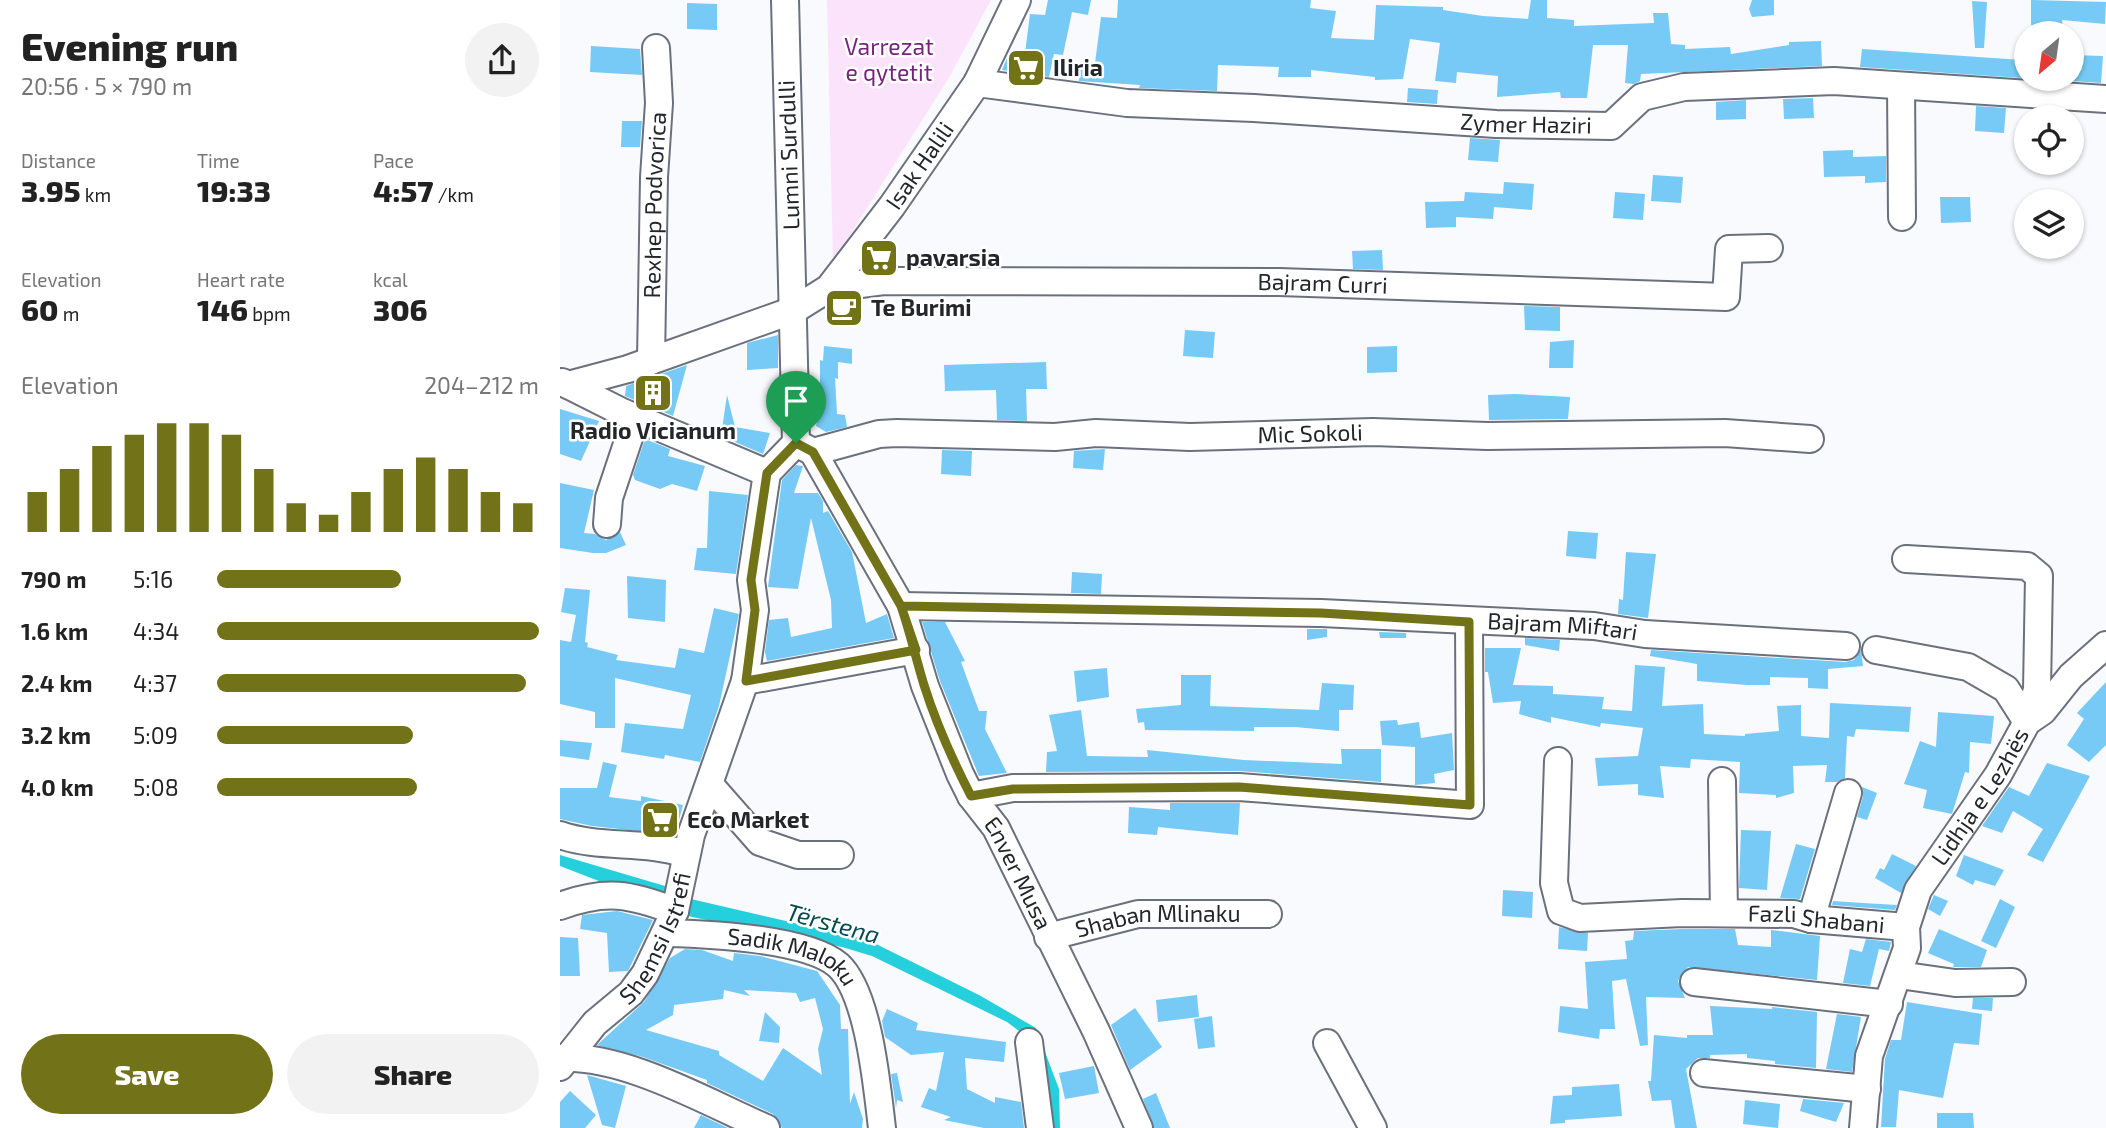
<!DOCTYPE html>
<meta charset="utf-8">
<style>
:root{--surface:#fff;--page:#f2f2f2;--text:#222;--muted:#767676;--accent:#727318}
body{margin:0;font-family:"Exo 2",sans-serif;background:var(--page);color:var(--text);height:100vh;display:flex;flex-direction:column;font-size:26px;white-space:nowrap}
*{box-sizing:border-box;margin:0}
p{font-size:23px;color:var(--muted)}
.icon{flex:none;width:38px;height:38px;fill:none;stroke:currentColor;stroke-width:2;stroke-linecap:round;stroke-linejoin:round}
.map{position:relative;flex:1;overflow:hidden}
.panel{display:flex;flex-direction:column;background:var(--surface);width:560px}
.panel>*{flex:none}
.needle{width:46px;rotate:209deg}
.controls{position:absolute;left:1454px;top:21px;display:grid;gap:14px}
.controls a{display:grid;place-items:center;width:70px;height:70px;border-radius:50%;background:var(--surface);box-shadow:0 2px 5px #0004;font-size:35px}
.pin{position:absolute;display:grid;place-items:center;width:60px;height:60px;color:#fff;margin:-72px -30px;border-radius:50% 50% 50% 0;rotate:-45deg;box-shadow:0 0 7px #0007}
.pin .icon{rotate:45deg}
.round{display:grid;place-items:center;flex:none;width:74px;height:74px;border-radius:37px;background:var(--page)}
.headline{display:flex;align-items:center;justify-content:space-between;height:119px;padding:0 21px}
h1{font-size:38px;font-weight:800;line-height:52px}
.figures{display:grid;grid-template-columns:repeat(3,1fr);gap:10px;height:119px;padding:7px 21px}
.figures div{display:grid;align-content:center}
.figures b{font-size:30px;font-weight:800}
.figures small{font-size:19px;font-weight:400}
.figures p{font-size:19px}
.chart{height:196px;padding:14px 21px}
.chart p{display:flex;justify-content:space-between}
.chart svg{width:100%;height:126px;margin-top:7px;stroke:var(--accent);stroke-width:6}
.button{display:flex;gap:14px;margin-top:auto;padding:14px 21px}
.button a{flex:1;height:80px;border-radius:42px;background:var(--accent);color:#fff;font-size:28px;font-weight:800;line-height:80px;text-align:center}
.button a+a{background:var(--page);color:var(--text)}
ul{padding:0 21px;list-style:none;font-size:23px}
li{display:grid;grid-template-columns:112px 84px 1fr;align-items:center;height:52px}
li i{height:18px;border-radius:9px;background:var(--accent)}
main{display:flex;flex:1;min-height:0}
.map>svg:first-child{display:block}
.green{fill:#fbe4fb}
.water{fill:#25d0dc}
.building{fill:#76caf5;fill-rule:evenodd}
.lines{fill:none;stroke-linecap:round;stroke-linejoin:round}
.minor-casing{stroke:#6a717d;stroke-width:30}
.minor{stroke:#fff;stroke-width:26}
.route-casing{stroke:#fff;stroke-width:14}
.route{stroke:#727318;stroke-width:9}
.labels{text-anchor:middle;stroke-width:5;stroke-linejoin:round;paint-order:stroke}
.park-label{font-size:23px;fill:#76237c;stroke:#fff}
.poi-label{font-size:23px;font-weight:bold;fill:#23262b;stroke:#fff;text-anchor:start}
.street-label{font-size:23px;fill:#23262b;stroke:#fff}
.water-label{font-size:24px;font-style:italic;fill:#024b4f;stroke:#fff}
</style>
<main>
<section class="panel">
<div class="headline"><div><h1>Evening run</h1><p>20:56 · 5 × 790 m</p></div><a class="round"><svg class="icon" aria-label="share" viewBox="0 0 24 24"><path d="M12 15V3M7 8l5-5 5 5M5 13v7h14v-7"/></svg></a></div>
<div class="figures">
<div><p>Distance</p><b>3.95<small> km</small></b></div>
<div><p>Time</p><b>19:33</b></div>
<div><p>Pace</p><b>4:57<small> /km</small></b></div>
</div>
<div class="figures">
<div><p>Elevation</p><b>60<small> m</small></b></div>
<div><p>Heart rate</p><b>146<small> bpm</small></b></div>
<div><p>kcal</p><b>306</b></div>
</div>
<div class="chart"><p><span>Elevation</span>204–212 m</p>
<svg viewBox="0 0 160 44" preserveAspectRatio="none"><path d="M5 44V30M15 44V22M25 44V14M35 44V10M45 44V6M55 44V6M65 44V10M75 44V22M85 44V34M95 44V38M105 44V30M115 44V22M125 44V18M135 44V22M145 44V30M155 44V34"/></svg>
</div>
<ul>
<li><b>790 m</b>5:16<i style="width:57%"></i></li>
<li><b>1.6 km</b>4:34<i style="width:100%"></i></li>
<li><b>2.4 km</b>4:37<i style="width:96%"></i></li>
<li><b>3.2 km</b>5:09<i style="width:61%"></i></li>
<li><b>4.0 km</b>5:08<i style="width:62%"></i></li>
</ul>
<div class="button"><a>Save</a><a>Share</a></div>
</section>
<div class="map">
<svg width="1546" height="1128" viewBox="0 0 1546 1128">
<rect width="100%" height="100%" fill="#f9fafd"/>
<polygon class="green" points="267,0 431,0 390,76 273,262"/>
<polygon class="water" points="0,855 105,886 131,899 308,940 419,995 476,1028 499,1089 500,1128 485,1128 474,1042 447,1022 312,956 282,947 132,917 0,866"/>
<g class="building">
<polygon points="488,0 531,0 528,15 512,12 503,55 494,54 489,77 442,70 450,51 465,53 470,14 485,15"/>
<polygon points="558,0 751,0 750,8 776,11 771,38 814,40 816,5 883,7 883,10 923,16 968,19 971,0 987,0 987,18 1014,20 1014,26 1094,23 1093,13 1108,13 1111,44 1125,45 1125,49 1170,47 1171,54 1229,45 1229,42 1261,41 1262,66 1081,74 1080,81 1074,84 1065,83 1068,45 1033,45 1027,98 1001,98 1000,92 937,97 938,76 897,72 896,83 875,81 880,43 850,39 843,79 815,80 815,77 751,70 751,77 718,77 719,67 658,65 657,91 579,88 580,85 519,81 520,62 535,63 541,17 557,18"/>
<polygon points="1192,0 1214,0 1214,15 1192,17 1189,9"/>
<polygon points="1471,0 1546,2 1545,24 1502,20 1503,28 1471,25"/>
<polygon points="1412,1 1427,2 1424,48 1415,48"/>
<polygon points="127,3 157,4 157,30 127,29"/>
<polygon points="31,46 80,49 82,75 30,72"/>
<polygon points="1302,49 1462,60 1461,78 1300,67"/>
<polygon points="1512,55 1543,56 1541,83 1512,81"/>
<polygon points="848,88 878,90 877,104 847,102"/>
<polygon points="1253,98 1254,118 1224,119 1223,99"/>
<polygon points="1186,100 1186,119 1156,120 1156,102"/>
<polygon points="1416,106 1446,108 1444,133 1415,131"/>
<polygon points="62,121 82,121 80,147 61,147"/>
<polygon points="910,138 940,140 938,162 908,160"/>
<polygon points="1293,150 1293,157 1326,156 1326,182 1305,183 1305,176 1264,177 1263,151"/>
<polygon points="1093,175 1123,177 1121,203 1091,201"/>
<polygon points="944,182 974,184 972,210 934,207 933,219 896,217 896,227 866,228 865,202 904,201 905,192 943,194"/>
<polygon points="1055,192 1085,194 1083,220 1053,218"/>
<polygon points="1380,197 1410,197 1411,222 1381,223"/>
<polygon points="822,250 823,270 793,269 792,251"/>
<polygon points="291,301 301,302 297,318 266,314 274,303"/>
<polygon points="964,306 1000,307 1000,331 965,330"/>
<polygon points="625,330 655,332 653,358 623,356"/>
<polygon points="218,335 218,368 187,370 187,343"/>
<polygon points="1014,340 1013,368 989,368 990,342"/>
<polygon points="264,346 292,349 292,364 278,362 278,379 275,378 277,414 285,415 287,427 266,432 256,426 260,410 260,360 263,361"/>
<polygon points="837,346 837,372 807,373 807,347"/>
<polygon points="486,362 487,389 466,389 467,421 437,420 436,390 385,391 384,365"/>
<polygon points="127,365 113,416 65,396 66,386"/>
<polygon points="955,394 1010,397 1008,419 929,420 928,395"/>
<polygon points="167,395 175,427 210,433 203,454 161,436"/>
<polygon points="0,409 39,421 21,461 0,454"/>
<polygon points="85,439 110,449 108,456 145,466 137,491 112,484 100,489 75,480 73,475"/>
<polygon points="545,449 543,470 513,468 514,451"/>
<polygon points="382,450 412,451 411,476 381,474"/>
<polygon points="236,465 243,466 234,493 258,493 263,501 263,513 268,511 292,552 306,623 327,614 334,638 207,661 205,652 209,620 228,618 231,637 272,628 271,600 251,518 238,589 208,587 222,480"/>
<polygon points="0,483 34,490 24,533 35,534 46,540 60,532 66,545 46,553 33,553 0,548"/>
<polygon points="149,491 188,495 176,574 134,570 137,548 147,548"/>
<polygon points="1008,531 1038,533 1036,559 1006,556"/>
<polygon points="1066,552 1096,554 1088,618 1058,614 1059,599 1063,600"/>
<polygon points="512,572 542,574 541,594 511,593"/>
<polygon points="67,576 106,580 105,622 68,618"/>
<polygon points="5,588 30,590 25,642 28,643 27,647 58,655 56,660 115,668 119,648 144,653 154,608 179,614 159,706 140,762 105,755 104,759 61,752 65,723 123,729 131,695 55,678 55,728 35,728 35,712 0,704 0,640 11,642 16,615 1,612"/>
<polygon points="362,622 385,622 405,661 401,662 419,711 427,711 425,729 447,773 419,776 380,681"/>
<polygon points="747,629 767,629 767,637 747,640"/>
<polygon points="819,632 846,633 846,638 820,638"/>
<polygon points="965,638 1000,640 999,651 965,645"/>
<polygon points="925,648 961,648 953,685 993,686 993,694 1044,697 1042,709 1072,711 1075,665 1105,667 1102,706 1143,704 1144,734 1185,736 1185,734 1219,731 1217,706 1241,705 1241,736 1269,738 1270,703 1351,707 1349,732 1296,729 1294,737 1287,736 1285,778 1277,782 1265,782 1267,765 1233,766 1234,793 1216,798 1216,795 1179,793 1180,762 1131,759 1130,768 1100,766 1104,798 1078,795 1078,784 1038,786 1035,758 1078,756 1083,728 1041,723 1040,727 991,717 991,723 959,714 961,701 933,703 928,672 925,672"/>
<polygon points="1091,650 1285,662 1294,660 1301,650 1303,666 1268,669 1268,689 1248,688 1248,678 1210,677 1210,685 1187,685 1137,681 1137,664 1090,656"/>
<polygon points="547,668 549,697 517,702 514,671"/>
<polygon points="621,675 651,675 650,706 759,710 762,683 794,685 793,710 779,710 779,731 735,727 694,727 694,731 585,730 584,722 578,723 576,709 621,705"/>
<polygon points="1546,682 1546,745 1529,762 1507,745 1524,719 1517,713"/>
<polygon points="521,710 527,756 588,757 587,750 684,760 782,764 781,749 821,749 821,782 679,771 486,772 487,752 497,751 489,715"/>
<polygon points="1378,712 1434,716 1431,744 1410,742 1409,773 1405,772 1392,814 1363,808 1367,790 1344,784 1360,741 1376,747"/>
<polygon points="837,720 838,725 859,722 861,738 892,733 894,770 874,774 875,783 855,785 855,747 822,745 820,721"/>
<polygon points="0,740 32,743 29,760 0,756"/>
<polygon points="43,762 57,765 49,797 81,801 81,796 123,805 115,835 32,826 0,819 0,788 37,788"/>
<polygon points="1487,763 1530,776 1483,862 1467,855 1483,829 1453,811 1442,833 1422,826 1449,787 1469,796"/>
<polygon points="1302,787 1317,793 1307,820 1297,817 1303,797"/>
<polygon points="610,803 680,803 678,835 598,827 597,835 568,833 569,807 610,810"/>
<polygon points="1181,830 1211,831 1207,890 1179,888"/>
<polygon points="1236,844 1255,849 1240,899 1220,898"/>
<polygon points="1332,854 1356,866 1341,893 1315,878 1320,868 1324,870"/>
<polygon points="1404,855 1444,870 1435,886 1415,880 1413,885 1396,876"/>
<polygon points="943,890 973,892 972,918 942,916"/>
<polygon points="1374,895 1388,901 1380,916 1368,909"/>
<polygon points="1440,899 1455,907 1436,948 1421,941"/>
<polygon points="1273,901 1303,903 1337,905 1335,910 1272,905"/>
<polygon points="57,911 93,920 68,971 49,972 47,933 20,929 22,915"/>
<polygon points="999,927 1028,933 1027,951 998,949"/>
<polygon points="1122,929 1175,929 1178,945 1211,947 1211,930 1260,936 1257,980 1128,967 1118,981 1125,998 1086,997 1088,1045 1080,1046 1066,979 1052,981 1055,1029 1040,1029 1039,1039 998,1032 1000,1006 1028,1009 1025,962 1067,959 1065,941 1073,940 1074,931"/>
<polygon points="1379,929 1427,950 1421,967 1393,967 1394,964 1368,953"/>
<polygon points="0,937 18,938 20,976 0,976"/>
<polygon points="1306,939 1331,942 1329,951 1319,949 1310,986 1283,983 1290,949 1302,952"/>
<path d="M125 949 142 950 173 961 174 953 200 956 257 971 280 1005 281 1029H288L290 1104 294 1092 303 1119 302 1128H222L213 1114 147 1083V1080L83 1057 37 1045 84 1002 110 958ZM164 990 190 996 184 990 236 993 240 1002 255 998 263 1029 258 1049 262 1075 223 1048 203 1081 159 1055V1051L86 1030 113 1015 114 1005 163 999Z"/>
<polygon points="637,995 639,1017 598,1022 596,1000"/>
<polygon points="1413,998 1433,998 1432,1011 1412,1009"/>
<polygon points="1347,1002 1422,1014 1419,1045 1394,1043 1383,1098 1339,1090 1336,1127 1321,1127 1325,1059 1331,1040 1341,1040"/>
<polygon points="1150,1006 1212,1009 1212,1007 1257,1012 1256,1068 1215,1064 1215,1061 1187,1058 1187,1054 1150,1055 1150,1058 1138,1058 1126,1069 1137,1128 1115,1128 1111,1100 1092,1101 1088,1081 1091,1081 1094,1035 1127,1038 1127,1035 1153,1035"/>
<polygon points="575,1008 602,1047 570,1070 551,1025"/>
<polygon points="327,1009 358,1023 356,1030 446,1042 444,1062 405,1058 407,1089 435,1103 435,1097 461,1102 464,1128 424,1128 384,1120 391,1117 361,1107 369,1088 376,1091 384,1052 351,1055 325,1037 322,1021"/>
<polygon points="205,1012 220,1027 219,1043 199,1041"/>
<polygon points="1277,1014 1301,1017 1292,1072 1266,1069"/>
<polygon points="652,1016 655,1047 638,1049 634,1019"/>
<polygon points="534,1066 539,1093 505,1099 499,1073"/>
<polygon points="337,1073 343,1102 337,1100 336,1108 331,1074"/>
<polygon points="27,1075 66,1086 55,1128 42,1125"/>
<polygon points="1059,1084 1062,1116 1005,1120 1005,1123 990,1124 993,1096 1012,1095 1012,1087"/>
<polygon points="10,1091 36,1115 25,1128 0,1128 0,1102"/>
<polygon points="596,1093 610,1128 594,1128 583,1099"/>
<polygon points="1243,1099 1284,1103 1276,1122 1240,1111"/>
<polygon points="1185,1100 1220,1104 1218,1128 1183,1124"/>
<polygon points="1377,1113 1413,1113 1414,1128 1377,1128"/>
<polygon points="141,1115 151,1120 168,1128 134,1128"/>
</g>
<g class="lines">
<defs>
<g id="minor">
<path id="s1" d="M417 83 567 103 694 108 936 124 1051 126 1082 97 1124 87 1274 81 1546 99"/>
<polyline points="1341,86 1342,217"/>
<path id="s2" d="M269 288 324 281 719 282 1166 297 1169 249 1209 248"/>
<path id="s3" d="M91 361 94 177 99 103 96 48"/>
<polyline points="2,382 60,411 207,473"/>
<path id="s4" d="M8 385 68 369 234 310 269 288 332 206 417 83 457 0"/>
<path id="s5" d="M240 445 253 452 341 606 365 686 400 774 411 796 436 828 536 1031 579 1128"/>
<path id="s6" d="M253 452 319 434 337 433 495 437 536 433 630 437 813 432 927 436 1165 433 1250 439"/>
<polyline points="47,524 49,498 76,417"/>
<path id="s7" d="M341 606 761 613 1034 626 1085 634 1286 646"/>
<polyline points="1316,650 1408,667 1446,689 1467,722 1477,690 1479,576 1467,566 1346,559"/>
<polyline points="185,681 356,650"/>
<path id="s8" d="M998 761 994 883 1001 911 1020 918 1122 913 1234 914 1251 919 1346 927"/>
<polyline points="1162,781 1164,913"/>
<polyline points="150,785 200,842 238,855 280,855"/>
<polyline points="411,796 453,788 679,787 910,805 909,622"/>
<path d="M0 835C40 849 85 840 125 854"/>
<path d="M0 906C46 889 70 894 115 911"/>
<polyline points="1251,919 1288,793"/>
<path id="s9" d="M106 933C147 934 246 938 278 965 309 993 317 1087 322 1128"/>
<path id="s10" d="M488 937 578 914H708"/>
<polyline points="1339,975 1395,983 1452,982"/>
<polyline points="1134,982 1329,1004"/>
<polyline points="469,1042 480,1128"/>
<polyline points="767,1043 813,1128"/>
<path d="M0 1058C66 1055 146 1102 206 1128"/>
<path id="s11" d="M0 1067 35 1023 71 993 85 974 115 911 131 835 185 681 195 610 191 580 207 473 236 443 225 0"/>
<polyline points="1144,1073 1307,1089"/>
<path id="s12" d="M1303 1128 1309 1056 1347 948 1346 927 1358 890 1438 775 1467 722 1483 711 1511 676 1546 645"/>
</g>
</defs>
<use href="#minor" class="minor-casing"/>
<use href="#minor" class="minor"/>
</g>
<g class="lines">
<defs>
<path id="route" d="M236 443 207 473 191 580 195 610 186 681 356 650 341 606 761 613 909 622 910 805 679 787 453 789 411 796C393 761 376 723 364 685 356 659 350 632 341 606L253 452 236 443"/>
</defs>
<use href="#route" class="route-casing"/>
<use href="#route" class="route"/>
</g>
<defs>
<symbol id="supermarket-square" viewBox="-11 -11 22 22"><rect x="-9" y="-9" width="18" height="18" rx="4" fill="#727318" stroke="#fff"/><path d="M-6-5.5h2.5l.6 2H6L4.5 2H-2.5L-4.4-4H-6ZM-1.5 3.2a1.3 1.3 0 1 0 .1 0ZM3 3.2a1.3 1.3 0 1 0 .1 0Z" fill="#fff"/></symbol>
<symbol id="cafe-square" viewBox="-11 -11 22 22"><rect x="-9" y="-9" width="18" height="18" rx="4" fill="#727318" stroke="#fff"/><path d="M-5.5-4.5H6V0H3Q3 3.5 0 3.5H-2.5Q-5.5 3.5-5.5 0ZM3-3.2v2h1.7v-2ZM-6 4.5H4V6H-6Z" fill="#fff"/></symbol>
<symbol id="building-square" viewBox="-11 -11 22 22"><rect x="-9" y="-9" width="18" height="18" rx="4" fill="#727318" stroke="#fff"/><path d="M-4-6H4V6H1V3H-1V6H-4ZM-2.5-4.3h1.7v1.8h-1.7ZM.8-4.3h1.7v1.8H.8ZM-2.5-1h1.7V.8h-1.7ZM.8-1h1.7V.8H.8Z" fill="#fff"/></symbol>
</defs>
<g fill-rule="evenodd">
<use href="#supermarket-square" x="444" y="46" width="44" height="44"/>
<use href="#supermarket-square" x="297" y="236" width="44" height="44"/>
<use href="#cafe-square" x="262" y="286" width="44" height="44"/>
<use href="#building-square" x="71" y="371" width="44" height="44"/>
<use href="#supermarket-square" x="78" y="798" width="44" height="44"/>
</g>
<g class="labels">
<g class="park-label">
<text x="329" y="55">Varrezat<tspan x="329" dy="26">e qytetit</tspan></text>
</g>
<g class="poi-label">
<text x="493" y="76">Iliria</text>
<text x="346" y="266">pavarsia</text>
<text x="311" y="316">Te Burimi</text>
<text x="93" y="439" text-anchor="middle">Radio Vicianum</text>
<text x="127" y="828">Eco Market</text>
</g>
<g class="street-label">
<text dy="8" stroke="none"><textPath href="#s1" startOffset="551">Zymer Haziri</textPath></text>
<text transform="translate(229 155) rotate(-92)" y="8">Lumni Surdulli</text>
<text dy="8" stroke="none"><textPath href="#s4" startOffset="432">Isak Halili</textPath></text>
<text dy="8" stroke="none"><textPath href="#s3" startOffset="156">Rexhep Podvorica</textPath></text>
<text dy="8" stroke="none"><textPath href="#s2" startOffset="494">Bajram Curri</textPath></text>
<text dy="8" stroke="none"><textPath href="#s6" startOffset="500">Mic Sokoli</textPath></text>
<text dy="8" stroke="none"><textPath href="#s7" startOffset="662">Bajram Miftari</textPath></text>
<text dy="8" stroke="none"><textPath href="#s12" startOffset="359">Lidhja e Lezhës</textPath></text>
<text dy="8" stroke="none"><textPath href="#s5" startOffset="486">Enver Musa</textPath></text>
<text dy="8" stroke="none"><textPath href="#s8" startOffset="408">Fazli Shabani</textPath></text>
<text dy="8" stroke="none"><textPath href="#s10" startOffset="112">Shaban Mlinaku</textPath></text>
<text dy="8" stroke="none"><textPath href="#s11" startOffset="164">Shemsi Istrefi</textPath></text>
<text dy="8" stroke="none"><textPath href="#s9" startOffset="131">Sadik Maloku</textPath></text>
</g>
<g class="water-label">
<text transform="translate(273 924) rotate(15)" y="8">Tërstena</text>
</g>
</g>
</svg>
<div class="controls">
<a><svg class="needle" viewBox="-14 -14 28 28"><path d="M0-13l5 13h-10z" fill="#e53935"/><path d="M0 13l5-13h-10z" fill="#767676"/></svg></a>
<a><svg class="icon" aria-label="locate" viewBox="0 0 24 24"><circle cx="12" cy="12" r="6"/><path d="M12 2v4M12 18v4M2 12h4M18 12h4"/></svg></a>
<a><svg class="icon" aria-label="layers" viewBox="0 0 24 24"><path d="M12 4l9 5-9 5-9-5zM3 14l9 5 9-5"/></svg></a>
</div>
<div class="pin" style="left:236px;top:443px;background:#1e9e55"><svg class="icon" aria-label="arrive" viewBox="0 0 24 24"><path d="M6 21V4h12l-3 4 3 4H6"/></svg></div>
</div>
</main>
